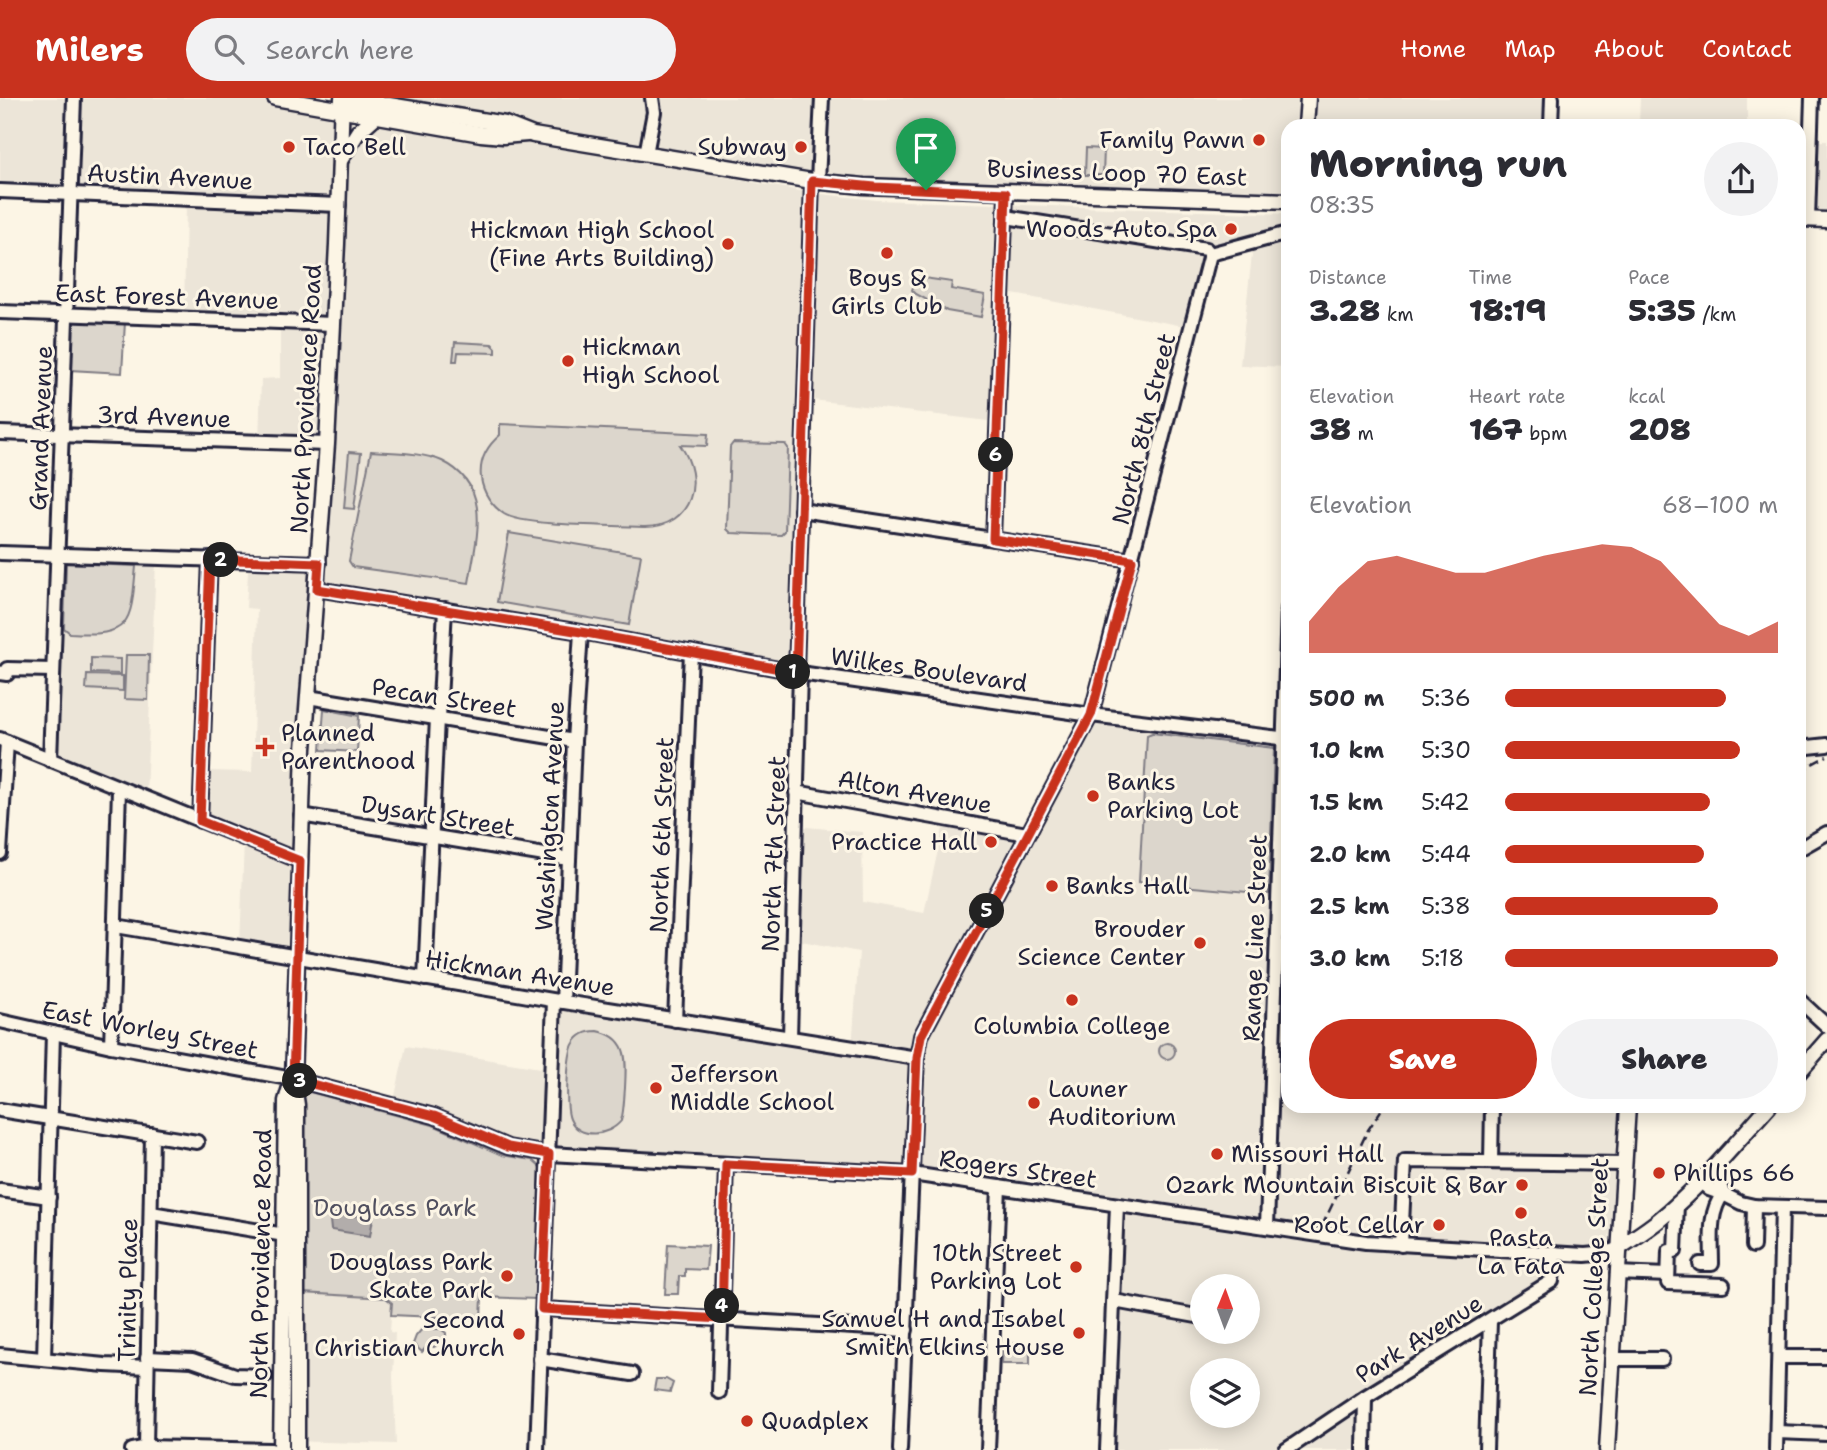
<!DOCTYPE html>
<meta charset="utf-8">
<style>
:root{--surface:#fff;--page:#f2f2f3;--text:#2b2b33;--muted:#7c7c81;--accent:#c8321e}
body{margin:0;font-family:"Shantell Sans",sans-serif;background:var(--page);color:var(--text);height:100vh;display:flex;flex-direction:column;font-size:26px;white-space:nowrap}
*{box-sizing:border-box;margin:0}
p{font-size:23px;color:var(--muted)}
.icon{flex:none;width:38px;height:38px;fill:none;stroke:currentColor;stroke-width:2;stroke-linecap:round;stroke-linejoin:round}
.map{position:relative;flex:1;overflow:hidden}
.side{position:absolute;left:1281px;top:21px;width:525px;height:994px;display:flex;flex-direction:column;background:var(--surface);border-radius:21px;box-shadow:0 4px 18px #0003}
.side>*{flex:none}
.needle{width:46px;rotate:1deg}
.buttons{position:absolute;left:1190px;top:1176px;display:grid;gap:14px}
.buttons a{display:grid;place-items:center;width:70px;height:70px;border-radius:50%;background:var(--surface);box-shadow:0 4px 18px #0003;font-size:35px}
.pin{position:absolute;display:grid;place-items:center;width:60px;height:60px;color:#fff;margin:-72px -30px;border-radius:50% 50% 50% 0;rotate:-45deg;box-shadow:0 0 7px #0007}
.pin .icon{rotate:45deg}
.km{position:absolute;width:35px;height:35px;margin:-18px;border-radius:50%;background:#222;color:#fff;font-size:19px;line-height:35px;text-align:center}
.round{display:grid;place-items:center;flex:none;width:74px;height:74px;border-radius:37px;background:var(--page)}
.head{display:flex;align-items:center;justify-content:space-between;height:119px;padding:0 28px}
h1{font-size:38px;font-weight:800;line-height:52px}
.metrics{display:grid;grid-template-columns:repeat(3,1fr);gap:10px;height:119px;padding:7px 28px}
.metrics div{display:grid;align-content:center}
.metrics b{font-size:30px;font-weight:800}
.metrics small{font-size:19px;font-weight:400}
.metrics p{font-size:19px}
.chart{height:196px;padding:14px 28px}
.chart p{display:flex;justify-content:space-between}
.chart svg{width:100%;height:126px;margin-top:7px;fill:var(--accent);opacity:.7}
.primary-button{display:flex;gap:14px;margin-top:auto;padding:14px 28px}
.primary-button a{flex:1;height:80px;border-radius:42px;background:var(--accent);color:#fff;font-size:28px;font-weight:800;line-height:80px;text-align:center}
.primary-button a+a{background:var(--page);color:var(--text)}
ul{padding:0 28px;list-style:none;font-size:23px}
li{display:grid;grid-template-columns:112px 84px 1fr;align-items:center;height:52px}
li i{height:18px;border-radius:9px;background:var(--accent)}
header{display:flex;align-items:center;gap:42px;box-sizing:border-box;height:98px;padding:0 35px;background:var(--accent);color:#fff}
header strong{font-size:33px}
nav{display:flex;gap:38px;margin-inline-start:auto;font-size:24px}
.search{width:490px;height:63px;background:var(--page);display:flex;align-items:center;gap:18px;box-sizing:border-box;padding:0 24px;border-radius:38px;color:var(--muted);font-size:26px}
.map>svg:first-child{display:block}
.built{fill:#ece5d8;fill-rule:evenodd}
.green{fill:#dcd6cc;stroke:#7f7c84;stroke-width:2}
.water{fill:#b2adab;stroke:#78757e;stroke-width:2}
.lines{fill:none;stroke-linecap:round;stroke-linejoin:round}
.minor-casing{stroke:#22223b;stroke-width:18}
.major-casing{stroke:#22223b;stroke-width:19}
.minor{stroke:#fcf5e5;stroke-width:12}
.major{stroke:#fcf5e5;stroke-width:14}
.rail{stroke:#22223b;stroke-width:2.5;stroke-dasharray:10 5;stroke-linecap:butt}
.route-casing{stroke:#fff;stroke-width:14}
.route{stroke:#c8321e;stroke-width:9}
.poi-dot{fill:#c8321e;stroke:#fcf5e5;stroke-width:2.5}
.labels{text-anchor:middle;stroke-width:6;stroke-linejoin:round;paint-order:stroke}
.poi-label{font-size:24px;fill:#22223b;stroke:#fcf5e5;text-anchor:end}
.street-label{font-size:24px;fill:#22223b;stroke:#fcf5e5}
.park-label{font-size:24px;fill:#504f5f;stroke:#fcf5e5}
</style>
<header>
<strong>Milers</strong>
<div class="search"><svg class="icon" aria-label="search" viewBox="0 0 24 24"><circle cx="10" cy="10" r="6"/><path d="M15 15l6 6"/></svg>Search here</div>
<nav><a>Home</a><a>Map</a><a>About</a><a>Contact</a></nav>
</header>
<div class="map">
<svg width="1827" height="1352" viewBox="0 0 1827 1352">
<rect width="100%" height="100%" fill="#fcf5e5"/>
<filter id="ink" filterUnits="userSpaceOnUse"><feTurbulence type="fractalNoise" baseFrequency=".0143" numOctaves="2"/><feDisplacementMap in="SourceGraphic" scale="14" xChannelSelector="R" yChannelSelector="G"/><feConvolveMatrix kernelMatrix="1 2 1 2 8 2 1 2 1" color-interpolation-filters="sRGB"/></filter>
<g filter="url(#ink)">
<g class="built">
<polygon points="0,0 1306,0 1305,28 1288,28 1288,102 875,89 381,14 811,95 877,102 1288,116 1288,269 1240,267 1253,147 1210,157 1189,229 1002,194 997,324 804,301 795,573 317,490 297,859 240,848 244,742 205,726 207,673 252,674 257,511 246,510 249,457 318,460 326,348 259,345 261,281 280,280 280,223 184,220 186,103 0,95"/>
<polygon points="1307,0 1551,0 1550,28 1306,28"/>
<polygon points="1640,0 1747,0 1747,28 1639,28"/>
<polygon points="1799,43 1827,43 1827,120 1799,119"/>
<polygon points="62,461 156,464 146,696 55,659"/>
<path d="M1091 617 1284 641 1283 704H1288V1008H1621L1608 1153 1554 1155 1552 1183 1366 1299 1364 1352H1107L1117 1107 912 1076 549 1056 393 1007 406 948 552 972 558 901 852 950 859 854 791 841 795 728 862 734 863 804 924 815 945 721 1027 736ZM1202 1188H1248V1234H1202ZM1202 1272H1248V1318H1202Z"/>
<polygon points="291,1195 384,1200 392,1204 390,1234 395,1235 393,1279 396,1346 289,1343"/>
</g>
<g class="green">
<polygon points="1086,50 1104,51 1103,77 1085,77"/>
<polygon points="917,179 952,184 951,191 985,197 981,219 947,213 916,196 912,192"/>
<polygon points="75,222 125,224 122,275 70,272 72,225"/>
<polygon points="455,244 492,246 496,250 496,255 458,254 457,263 453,263"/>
<path d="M500 326 708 336 707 348 680 347C705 381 693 429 645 429 615 427 526 429 504 416 492 408 483 395 481 380 479 363 487 348 500 337Z"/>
<polygon points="733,345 785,346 788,350 785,433 781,437 731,435 727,431 730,349"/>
<path d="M371 353C393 355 422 354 442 363 494 388 476 441 469 485L353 469 349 463Z"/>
<polygon points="349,354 361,355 354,411 344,410"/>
<polygon points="509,435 641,457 629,527 497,504"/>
<path d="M66 465 136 468C131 525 132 539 70 535L64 530Z"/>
<polygon points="126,557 149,557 148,602 124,601"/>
<polygon points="91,560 120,561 120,576 91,575"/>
<polygon points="87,577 123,578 123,593 86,591"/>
<polygon points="324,611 359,618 357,654 321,652"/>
<polygon points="1152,635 1274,650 1269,796 1139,784 1147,637"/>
<path d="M597 933C630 939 626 964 625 990 624 1001 624 1013 621 1023 609 1038 579 1042 570 1021 565 1009 567 955 574 945 579 936 588 933 597 933Z"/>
<circle cx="1167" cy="953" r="8"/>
<polygon points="310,994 433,1027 502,1057 532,1062 541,1070 537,1201 482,1199 481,1221 391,1217 392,1205 386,1200 303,1195 303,999"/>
<polygon points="668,1146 708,1148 706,1172 685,1171 685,1178 679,1178 678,1196 665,1196"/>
<polygon points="422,1231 441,1231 446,1235 446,1242 434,1249 427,1248 422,1254 413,1246 416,1238"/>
<polygon points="1030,1245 1030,1266 1002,1266 1003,1246"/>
<polygon points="656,1281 666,1281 673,1285 670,1294 654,1292"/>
</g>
<polygon class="water" points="333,1115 373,1120 370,1138 331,1132 330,1122 332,1121"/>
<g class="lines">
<defs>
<g id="minor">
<polyline points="1551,28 1552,0"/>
<polyline points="646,56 654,14 652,0"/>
<polyline points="818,83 822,0"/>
<polyline points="0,93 339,107"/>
<polyline points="1006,119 1206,151 1210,156 1288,135"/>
<polyline points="1808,121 1812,0"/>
<polyline points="0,214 333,226"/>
<polyline points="0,335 327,346"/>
<polyline points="801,412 1132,462"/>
<polyline points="993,441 1006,95"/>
<polyline points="0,455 319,465"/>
<polyline points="317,491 581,534 800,575 1091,617 1288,641"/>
<polyline points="796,574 812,83"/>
<polyline points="0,575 7,576 7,571 53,572"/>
<polyline points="308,599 574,643"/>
<polyline points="439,620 445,511"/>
<polyline points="0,641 300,763"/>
<polyline points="1799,650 1827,647"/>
<polyline points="50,662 74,0"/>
<polyline points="796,694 1027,736"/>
<polyline points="301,717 569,761"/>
<polyline points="200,723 210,461"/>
<polyline points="1799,751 1827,735"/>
<polyline points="0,755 7,644"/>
<polyline points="116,828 558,903 917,960"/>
<polyline points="425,881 437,620"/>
<polyline points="1799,902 1827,928"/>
<polyline points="563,904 574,643 581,534"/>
<polyline points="675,922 691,554"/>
<polyline points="0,923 111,948 293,981 434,1018 508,1049 549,1056 912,1076 1366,1144 1585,1157 1607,1155 1619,1150"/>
<polyline points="790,939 800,575"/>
<polyline points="111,948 119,691"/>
<polyline points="0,1012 197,1044"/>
<polyline points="1491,1064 1492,1008"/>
<polyline points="1710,1075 1718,1080 1723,1096 1741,1105 1754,1108 1827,1110"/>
<polyline points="0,1092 49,1099"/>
<polyline points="1677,1106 1675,1153 1669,1153 1668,1185 1723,1187"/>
<polyline points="151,1115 285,1137"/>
<polyline points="1267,1129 1288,510"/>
<polyline points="1401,1147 1405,1063 1624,1066"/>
<polyline points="1753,1148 1754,1108"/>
<path d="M1700 1166H1712C1712 1142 1708 1115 1723 1096L1709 1091 1701 1084"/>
<polyline points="1617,1175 1668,1177"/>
<polyline points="1114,1203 1202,1219"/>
<polyline points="543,1211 906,1232"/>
<polyline points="0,1257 105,1267 147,1269"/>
<polyline points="1780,1259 1827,1259"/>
<polyline points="147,1260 192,1262 235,1277 265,1278"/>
<polyline points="44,1261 53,935"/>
<polyline points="540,1261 632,1276"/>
<polyline points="1612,1261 1662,1261"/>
<polyline points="719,1294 726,1066"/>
<polyline points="1777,1334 1827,1336"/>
<polyline points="146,1349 152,1036"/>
<polyline points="132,1352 146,1349 271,1352"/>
<polyline points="537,1352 554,903"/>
<polyline points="900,1352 915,1002 917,960 921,938 1091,617 1210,156"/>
<polyline points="988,1352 999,1089"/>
<polyline points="1107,1352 1117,1107"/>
<polyline points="1286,1352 1365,1299 1552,1183 1554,1155"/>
<polyline points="1364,1352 1365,1299"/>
<polyline points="1486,1352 1490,1223"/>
<polyline points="1776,1352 1782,1109"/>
</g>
<g id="major">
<polyline points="275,0 481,36 503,38 527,36"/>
<polyline points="346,0 505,26 533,37 812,83 864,88 1288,103"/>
<polyline points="1306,28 1308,0"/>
<polyline points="341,61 358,34 377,17"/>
<polyline points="1799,121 1827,122"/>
<polyline points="1799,974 1827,942"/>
<path d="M1619 1150C1632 1141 1647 1132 1659 1122 1700 1089 1734 1047 1769 1008"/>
<polyline points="281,1352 286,1003 291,986"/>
<polyline points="297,1352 297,1007 293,981 304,651 327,346 337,146 342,0"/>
<polyline points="1607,1352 1628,1008"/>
</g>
</defs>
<use href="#minor" class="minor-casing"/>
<use href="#major" class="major-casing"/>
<use href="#minor" class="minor"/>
<use href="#major" class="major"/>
<g class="rail">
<polyline points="1799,673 1827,658"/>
<polyline points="1322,1128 1368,1032 1384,1008"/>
</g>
</g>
</g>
<g class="lines" filter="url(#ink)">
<defs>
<polygon id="route" points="812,83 875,89 1006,95 993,441 1132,462 1091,617 921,938 917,960 912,1076 726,1066 722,1221 542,1211 549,1056 508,1049 434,1018 293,981 300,763 200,723 210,461 319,465 317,491 581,534 796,574"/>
</defs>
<use href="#route" class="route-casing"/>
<use href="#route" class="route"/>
</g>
<g class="poi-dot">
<circle cx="1259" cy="42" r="7"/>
<circle cx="289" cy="49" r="7"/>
<circle cx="801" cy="49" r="7"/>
<circle cx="1231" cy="131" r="7"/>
<circle cx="728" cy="146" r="7"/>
<circle cx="887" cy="155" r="7"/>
<circle cx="568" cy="263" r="7"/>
<path d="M261.5 638.5h7v7h7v7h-7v7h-7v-7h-7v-7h7z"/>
<circle cx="1093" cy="698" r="7"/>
<circle cx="991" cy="744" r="7"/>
<circle cx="1052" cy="788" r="7"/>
<circle cx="1200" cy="845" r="7"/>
<circle cx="1072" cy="902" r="7"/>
<circle cx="656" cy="990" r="7"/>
<circle cx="1034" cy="1005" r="7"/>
<circle cx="1217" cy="1056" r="7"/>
<circle cx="1659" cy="1075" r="7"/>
<circle cx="1522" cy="1087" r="7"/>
<circle cx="1521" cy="1115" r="7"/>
<circle cx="1439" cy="1127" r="7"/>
<circle cx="1076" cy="1169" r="7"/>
<circle cx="507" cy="1178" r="7"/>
<circle cx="1079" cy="1235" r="7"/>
<circle cx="519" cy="1236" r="7"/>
<circle cx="747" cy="1323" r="7"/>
</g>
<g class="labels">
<g class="poi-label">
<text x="1245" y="50">Family Pawn</text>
<text x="303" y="57" text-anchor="start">Taco Bell</text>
<text x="787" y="57">Subway</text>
<text x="1217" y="139">Woods Auto Spa</text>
<text x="714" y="140">Hickman High School<tspan x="714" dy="28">(Fine Arts Building)</tspan></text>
<text x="887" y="188" text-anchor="middle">Boys &amp;<tspan x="887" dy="28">Girls Club</tspan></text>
<text x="582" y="257" text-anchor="start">Hickman<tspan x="582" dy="28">High School</tspan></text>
<text x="281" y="643" text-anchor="start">Planned<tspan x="281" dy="28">Parenthood</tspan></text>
<text x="1107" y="692" text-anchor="start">Banks<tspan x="1107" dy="28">Parking Lot</tspan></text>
<text x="977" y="752">Practice Hall</text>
<text x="1066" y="796" text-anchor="start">Banks Hall</text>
<text x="1186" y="839">Brouder<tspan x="1186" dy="28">Science Center</tspan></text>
<text x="1072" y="936" text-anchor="middle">Columbia College</text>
<text x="670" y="984" text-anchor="start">Jefferson<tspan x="670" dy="28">Middle School</tspan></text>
<text x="1048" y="999" text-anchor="start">Launer<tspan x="1048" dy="28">Auditorium</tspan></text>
<text x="1231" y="1064" text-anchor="start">Missouri Hall</text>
<text x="1673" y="1083" text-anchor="start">Phillips 66</text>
<text x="1508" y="1095">Ozark Mountain Biscuit &amp; Bar</text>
<text x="1425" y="1135">Root Cellar</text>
<text x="1521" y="1148" text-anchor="middle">Pasta<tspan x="1521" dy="28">La Fata</tspan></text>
<text x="1062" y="1163">10th Street<tspan x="1062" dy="28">Parking Lot</tspan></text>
<text x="493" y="1172">Douglass Park<tspan x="493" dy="28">Skate Park</tspan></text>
<text x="1065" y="1229">Samuel H and Isabel<tspan x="1065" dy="28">Smith Elkins House</tspan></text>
<text x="505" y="1230">Second<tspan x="505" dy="28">Christian Church</tspan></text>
<text x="761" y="1331" text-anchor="start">Quadplex</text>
</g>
<g class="street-label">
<text transform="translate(1117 75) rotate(2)" y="8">Business Loop 70 East</text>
<text transform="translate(170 79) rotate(3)" y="8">Austin Avenue</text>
<text transform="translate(167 199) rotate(2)" y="8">East Forest Avenue</text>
<text transform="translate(306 301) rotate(-87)" y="8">North Providence Road</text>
<text transform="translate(164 319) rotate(2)" y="8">3rd Avenue</text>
<text transform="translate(41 330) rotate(-88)" y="8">Grand Avenue</text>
<text transform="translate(1144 331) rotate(-76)" y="8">North 8th Street</text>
<text transform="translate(929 572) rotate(8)" y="8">Wilkes Boulevard</text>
<text transform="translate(444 600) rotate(9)" y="8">Pecan Street</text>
<text transform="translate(915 694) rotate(10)" y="8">Alton Avenue</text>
<text transform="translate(438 718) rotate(9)" y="8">Dysart Street</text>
<text transform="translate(550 718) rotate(-87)" y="8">Washington Avenue</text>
<text transform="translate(662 737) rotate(-88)" y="8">North 6th Street</text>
<text transform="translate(774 756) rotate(-88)" y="8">North 7th Street</text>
<text transform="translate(1255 840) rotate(-88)" y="8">Range Line Street</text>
<text transform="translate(520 875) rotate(9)" y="8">Hickman Avenue</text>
<text transform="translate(150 932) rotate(11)" y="8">East Worley Street</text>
<text transform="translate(1018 1071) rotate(8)" y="8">Rogers Street</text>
<text transform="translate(261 1166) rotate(-89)" y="8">North Providence Road</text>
<text transform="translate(1594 1179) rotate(-87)" y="8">North College Street</text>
<text transform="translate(128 1192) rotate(-89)" y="8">Trinity Place</text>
<text transform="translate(1419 1241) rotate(-32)" y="8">Park Avenue</text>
</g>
<g class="park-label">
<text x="395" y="1118">Douglass Park</text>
</g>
</g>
</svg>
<div class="buttons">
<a><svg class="needle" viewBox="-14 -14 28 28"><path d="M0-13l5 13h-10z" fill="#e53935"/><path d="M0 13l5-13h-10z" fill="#7c7c81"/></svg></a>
<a><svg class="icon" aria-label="layers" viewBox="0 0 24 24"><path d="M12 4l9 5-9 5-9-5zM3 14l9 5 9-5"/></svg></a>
</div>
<div class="pin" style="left:926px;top:92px;background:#1e9e55"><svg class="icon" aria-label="arrive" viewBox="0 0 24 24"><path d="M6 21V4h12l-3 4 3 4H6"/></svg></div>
<b class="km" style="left:793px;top:574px">1</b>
<b class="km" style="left:221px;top:462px">2</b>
<b class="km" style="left:300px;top:983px">3</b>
<b class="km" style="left:722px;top:1208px">4</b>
<b class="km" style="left:987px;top:813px">5</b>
<b class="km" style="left:996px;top:357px">6</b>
<section class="side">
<div class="head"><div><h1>Morning run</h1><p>08:35</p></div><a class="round"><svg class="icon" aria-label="share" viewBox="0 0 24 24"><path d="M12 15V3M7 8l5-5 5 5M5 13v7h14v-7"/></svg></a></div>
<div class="metrics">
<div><p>Distance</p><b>3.28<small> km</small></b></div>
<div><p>Time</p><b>18:19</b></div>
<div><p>Pace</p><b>5:35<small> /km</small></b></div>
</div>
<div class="metrics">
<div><p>Elevation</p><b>38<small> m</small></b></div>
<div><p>Heart rate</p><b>167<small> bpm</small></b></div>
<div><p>kcal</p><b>208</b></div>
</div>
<div class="chart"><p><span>Elevation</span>68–100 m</p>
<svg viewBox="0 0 160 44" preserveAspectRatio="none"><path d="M0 44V33L10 21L20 12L30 10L40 13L50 16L60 16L70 13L80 10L90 8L100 6L110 7L120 12L130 23L140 34L150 38L160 33V44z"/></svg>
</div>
<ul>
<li><b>500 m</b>5:36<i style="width:81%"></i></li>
<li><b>1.0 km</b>5:30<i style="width:86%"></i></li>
<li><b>1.5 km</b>5:42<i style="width:75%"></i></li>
<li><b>2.0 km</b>5:44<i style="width:73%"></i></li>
<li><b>2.5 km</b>5:38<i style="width:78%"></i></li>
<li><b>3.0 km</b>5:18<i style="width:100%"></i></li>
</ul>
<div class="primary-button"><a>Save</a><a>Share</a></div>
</section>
</div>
